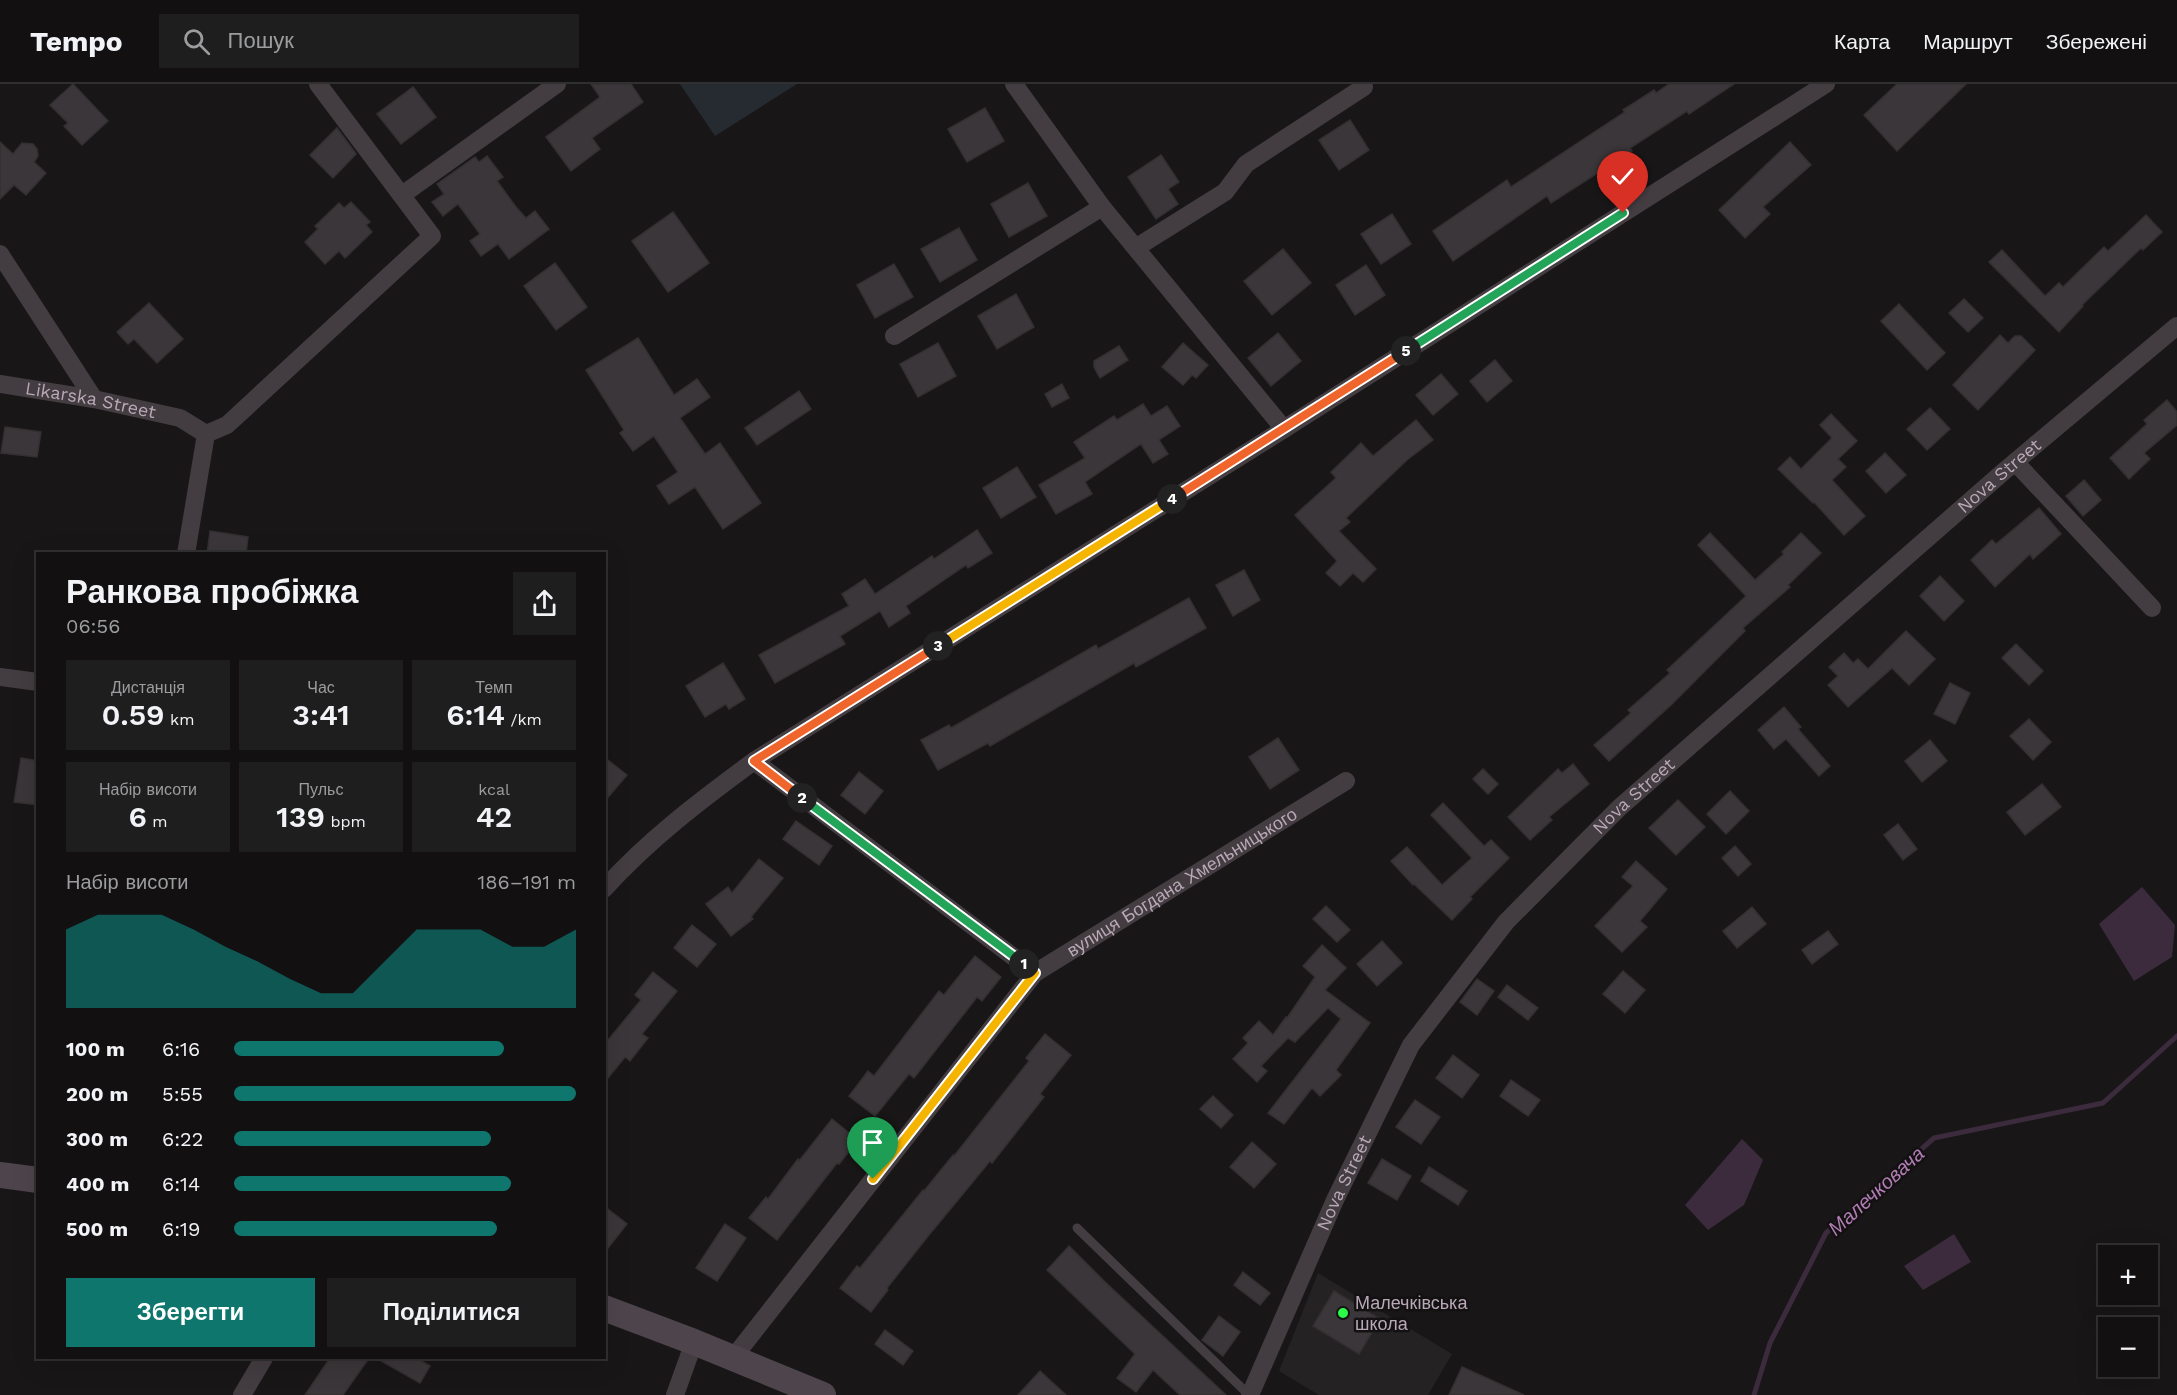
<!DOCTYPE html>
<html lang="uk">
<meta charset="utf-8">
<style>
:root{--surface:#121011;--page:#1f1e1f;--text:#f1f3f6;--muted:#9c9d9f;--line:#313031;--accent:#0f766e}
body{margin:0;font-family:"Work Sans",sans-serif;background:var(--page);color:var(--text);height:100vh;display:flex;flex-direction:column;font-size:22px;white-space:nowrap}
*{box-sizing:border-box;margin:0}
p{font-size:20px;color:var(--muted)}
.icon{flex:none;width:33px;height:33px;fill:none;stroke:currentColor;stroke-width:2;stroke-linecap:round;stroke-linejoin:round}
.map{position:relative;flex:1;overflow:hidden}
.panel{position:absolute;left:36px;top:468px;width:570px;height:807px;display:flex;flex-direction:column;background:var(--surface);border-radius:0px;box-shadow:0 6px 24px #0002,0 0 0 2px var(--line)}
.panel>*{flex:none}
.fabs{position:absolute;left:2098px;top:1161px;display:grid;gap:12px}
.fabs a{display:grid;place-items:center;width:60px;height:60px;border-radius:0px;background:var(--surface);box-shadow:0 6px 24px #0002,0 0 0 2px var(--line);font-size:30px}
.pin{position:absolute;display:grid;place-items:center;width:51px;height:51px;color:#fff;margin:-62px -26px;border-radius:50% 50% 50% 0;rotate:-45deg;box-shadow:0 0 6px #0007}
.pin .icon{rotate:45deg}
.km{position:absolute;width:30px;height:30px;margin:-15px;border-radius:50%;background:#222;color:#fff;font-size:16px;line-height:30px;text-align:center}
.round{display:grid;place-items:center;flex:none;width:63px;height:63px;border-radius:0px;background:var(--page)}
.overview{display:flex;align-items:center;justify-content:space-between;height:102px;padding:0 30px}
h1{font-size:33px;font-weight:600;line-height:45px}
.figures{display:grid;grid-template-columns:repeat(3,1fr);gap:9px;height:102px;padding:6px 30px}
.figures div{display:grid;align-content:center;border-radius:0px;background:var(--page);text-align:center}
.figures b{font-size:30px;font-weight:600}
.figures small{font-size:16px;font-weight:400}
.figures p{font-size:16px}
.chart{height:168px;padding:12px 30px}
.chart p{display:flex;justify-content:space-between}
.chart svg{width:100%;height:108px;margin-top:6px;fill:var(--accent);opacity:.7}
.button{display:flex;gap:12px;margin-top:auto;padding:12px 30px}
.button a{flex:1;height:69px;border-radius:0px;background:var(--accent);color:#fff;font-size:24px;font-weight:600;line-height:69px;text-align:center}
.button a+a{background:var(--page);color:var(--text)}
ul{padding:0 30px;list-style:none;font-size:20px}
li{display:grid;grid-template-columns:96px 72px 1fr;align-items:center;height:45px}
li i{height:15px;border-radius:8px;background:var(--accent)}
header{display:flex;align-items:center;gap:36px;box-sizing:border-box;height:84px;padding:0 30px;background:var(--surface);border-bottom:2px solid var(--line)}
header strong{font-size:28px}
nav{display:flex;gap:33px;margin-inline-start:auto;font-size:21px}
.search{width:420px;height:54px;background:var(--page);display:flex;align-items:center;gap:15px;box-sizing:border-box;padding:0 21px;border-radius:0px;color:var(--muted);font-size:22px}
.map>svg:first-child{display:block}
.built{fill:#252224}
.green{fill:#262a31}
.water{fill:#3b2b3d}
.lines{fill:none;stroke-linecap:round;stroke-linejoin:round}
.stream{stroke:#3b2b3d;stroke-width:5}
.building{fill:#3a3639;stroke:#343032;stroke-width:1.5}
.lane{stroke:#433c41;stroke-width:9}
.street{stroke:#433c41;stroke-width:18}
.secondary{stroke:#4e454c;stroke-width:26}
.split-1-casing{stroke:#fff;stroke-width:12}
.split-2-casing{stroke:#fff;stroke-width:12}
.split-3-casing{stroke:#fff;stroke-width:12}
.split-4-casing{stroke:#fff;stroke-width:12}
.split-5-casing{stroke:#fff;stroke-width:12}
.split-6-casing{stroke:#fff;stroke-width:12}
.split-1{stroke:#f5b400;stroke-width:8}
.split-2{stroke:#22a559;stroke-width:8}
.split-3{stroke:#f0652b;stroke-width:8}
.split-4{stroke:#f5b400;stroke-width:8}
.split-5{stroke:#f0652b;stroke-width:8}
.split-6{stroke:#22a559;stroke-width:8}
.poi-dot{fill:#2cfa47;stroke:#131112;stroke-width:2}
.labels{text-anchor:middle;stroke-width:5;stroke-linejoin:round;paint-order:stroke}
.street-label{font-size:18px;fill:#b9a8b6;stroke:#131112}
.poi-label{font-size:18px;fill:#b9a8b6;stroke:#131112;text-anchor:start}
.water-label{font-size:20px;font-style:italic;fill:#b27db5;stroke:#131112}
</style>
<header>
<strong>Tempo</strong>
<div class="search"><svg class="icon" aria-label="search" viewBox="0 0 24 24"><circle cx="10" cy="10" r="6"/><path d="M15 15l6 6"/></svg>Пошук</div>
<nav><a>Карта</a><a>Маршрут</a><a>Збережені</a></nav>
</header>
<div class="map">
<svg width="2177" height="1311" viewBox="0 0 2177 1311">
<rect width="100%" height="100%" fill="#181617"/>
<polygon class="built" points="1318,1189 1452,1270 1428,1311 1319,1311 1279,1287"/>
<polygon class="green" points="680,0 797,0 715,52"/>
<g class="water">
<polygon points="2142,803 2175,841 2172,873 2134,897 2099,840"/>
<polygon points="1742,1055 1763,1076 1744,1121 1708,1146 1685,1121"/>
<polygon points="1954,1150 1971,1178 1923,1206 1904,1182"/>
</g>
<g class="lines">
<polyline class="stream" points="1754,1311 1770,1259 1826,1149 1934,1054 2103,1019 2177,952"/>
</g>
<g class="building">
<polygon points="73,0 108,37 82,61 64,42 68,39 50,21"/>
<polygon points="591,0 631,0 643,18 592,54 600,65 571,87 546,53 600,13"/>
<polygon points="1669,0 1734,0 1689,30 1687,27 1630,64 1632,67 1551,119 1547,112 1453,177 1433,147 1507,96 1511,103 1625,28 1623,26 1654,6 1656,9"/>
<polygon points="1897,0 1966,0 1897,67 1864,31"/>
<polygon points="413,3 436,33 401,60 377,30"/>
<polygon points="985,24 1004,57 967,78 948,45"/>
<polygon points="1350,36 1369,66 1339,86 1319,56"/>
<polygon points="337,44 356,70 333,94 310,71"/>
<polygon points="0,58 13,70 22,59 33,60 37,65 38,72 34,78 46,89 26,111 14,101 0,115"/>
<polygon points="1790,58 1811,81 1763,123 1770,130 1745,154 1719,126"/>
<polygon points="1161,71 1179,98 1168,105 1178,120 1156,135 1128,93"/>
<polygon points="487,72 503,93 497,97 516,123 526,134 535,127 549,145 509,175 498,160 481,172 470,157 480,150 458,120 443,132 432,118 444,110 437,100 475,73 479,78"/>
<polygon points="1028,99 1047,132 1009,153 991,120"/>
<polygon points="351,118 370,138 366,141 372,148 345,174 339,167 325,180 305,158 318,145 315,142 339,119 344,124"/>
<polygon points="673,128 709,179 668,208 632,157"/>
<polygon points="1392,130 1411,160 1381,180 1361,150"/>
<polygon points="2146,131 2162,148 2143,166 2141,164 2082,221 2083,222 2059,248 1989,178 2002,166 2045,212 2059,199 2063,203 2104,163 2108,167"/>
<polygon points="959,144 977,176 940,198 921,165"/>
<polygon points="1283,165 1311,199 1272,231 1244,197"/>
<polygon points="555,179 587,223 556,246 524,202"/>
<polygon points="894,180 913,213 875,234 857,201"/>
<polygon points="1366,181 1385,211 1355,231 1336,201"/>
<polygon points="1016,210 1034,243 997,265 978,232"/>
<polygon points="1964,215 1983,234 1968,248 1949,229"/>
<polygon points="149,219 183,255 157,279 134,255 128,260 117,248"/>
<polygon points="1899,220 1945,269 1927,286 1881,237"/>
<polygon points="1278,249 1301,277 1271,302 1248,274"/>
<polygon points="2000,251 2008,259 2015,252 2021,252 2035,266 1978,326 1953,301"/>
<polygon points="638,254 674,311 697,295 710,313 680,334 705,370 720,359 761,419 723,445 695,403 669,420 657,402 678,388 654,352 633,367 620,349 624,346 586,286"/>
<polygon points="938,259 956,292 918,313 900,280"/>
<polygon points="1183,259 1208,281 1196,294 1192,291 1183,301 1162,283"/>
<polygon points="1119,262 1128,276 1100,294 1094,283 1094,277"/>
<polygon points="1495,276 1512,297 1487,318 1470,297"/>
<polygon points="1441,290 1458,310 1433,331 1416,311"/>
<polygon points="1062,300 1069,314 1052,323 1045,310"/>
<polygon points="799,307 811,325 757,361 745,344"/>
<polygon points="2167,316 2177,328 2177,341 2144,369 2150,375 2129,395 2110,374 2147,340 2144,336"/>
<polygon points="1143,320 1151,332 1167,322 1180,342 1159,356 1168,370 1153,379 1141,360 1085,398 1092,410 1056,430 1039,401 1085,374 1074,358 1114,332 1117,336"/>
<polygon points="1930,324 1950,345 1927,366 1907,345"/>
<polygon points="1831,330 1857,357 1838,375 1846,383 1832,396 1865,432 1844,451 1814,418 1813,419 1778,385 1790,373 1801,385 1832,354 1820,341"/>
<polygon points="1416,336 1433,356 1407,376 1346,434 1350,438 1339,447 1376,485 1363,498 1353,489 1340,502 1326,489 1337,477 1295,431 1336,394 1331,388 1361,359 1373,372"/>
<polygon points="5,343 41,348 37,373 1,369"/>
<polygon points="1885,369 1906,391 1886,409 1866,387"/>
<polygon points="1017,383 1036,413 1001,434 983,404"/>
<polygon points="2084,396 2101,416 2083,432 2066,412"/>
<polygon points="2039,424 2061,450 2033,475 2030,470 1995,503 1971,476 1992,456 1996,460"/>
<polygon points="977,446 992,469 968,484 966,481 906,522 910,529 889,543 880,527 840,552 845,560 775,599 759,571 849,522 842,510 865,495 875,510 932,472 934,475"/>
<polygon points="210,447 248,453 246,470 207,470"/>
<polygon points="1710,449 1755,496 1784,470 1782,468 1801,449 1821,469 1788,501 1790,503 1743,544 1745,547 1671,621 1609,677 1594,661 1631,629 1628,626 1670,589 1667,586 1746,512 1698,461"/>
<polygon points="1244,486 1260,516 1233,532 1216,501"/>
<polygon points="1940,492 1964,517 1944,537 1920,512"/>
<polygon points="1189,514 1206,544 1136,583 1134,579 990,662 988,659 938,686 921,656 949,641 951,644 1096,561 1098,565"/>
<polygon points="1906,547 1935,575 1909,601 1892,584 1848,623 1828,601 1838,592 1829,583 1844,569 1853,579 1858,575 1868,585"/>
<polygon points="2016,560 2043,587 2029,601 2002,574"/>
<polygon points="723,579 745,615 729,625 726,620 705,633 686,602"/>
<polygon points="1950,599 1970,609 1955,640 1934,630"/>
<polygon points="1784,623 1801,643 1798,645 1830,682 1819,692 1786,655 1774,665 1758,646"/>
<polygon points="2029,635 2051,658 2033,676 2010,652"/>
<polygon points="1278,654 1299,686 1270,705 1249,673"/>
<polygon points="1930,656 1947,677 1922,698 1905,677"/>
<polygon points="604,673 627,691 604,718"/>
<polygon points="21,674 38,677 38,721 14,718"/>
<polygon points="1573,680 1589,700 1549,733 1552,736 1530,756 1508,733 1558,685 1562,689"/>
<polygon points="1483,685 1498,700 1488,710 1473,695"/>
<polygon points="859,688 883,707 865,730 841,711"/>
<polygon points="2042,700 2061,723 2025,751 2007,728"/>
<polygon points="1730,707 1749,727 1726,750 1707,730"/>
<polygon points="1678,716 1705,743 1676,771 1649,744"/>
<polygon points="1443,719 1484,762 1491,756 1509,774 1470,813 1472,815 1452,836 1414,800 1413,801 1391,777 1407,763 1442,801 1472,774 1431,731"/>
<polygon points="796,737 832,762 819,781 783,755"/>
<polygon points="1898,740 1917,765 1903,776 1884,751"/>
<polygon points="1735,762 1751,780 1738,792 1722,774"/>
<polygon points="759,775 783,794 751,833 753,835 731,852 706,820 728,803 732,809"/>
<polygon points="1636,777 1667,805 1640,837 1647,843 1622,868 1595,842 1633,802 1622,793"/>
<polygon points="1326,822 1350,846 1337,858 1313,835"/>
<polygon points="1752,823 1766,840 1737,864 1723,847"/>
<polygon points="692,841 716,860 697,883 674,864"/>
<polygon points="1828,847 1838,860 1812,880 1802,866"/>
<polygon points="1382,857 1402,879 1377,902 1357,880"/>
<polygon points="1322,861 1346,884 1325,906 1370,939 1336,986 1341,991 1320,1012 1312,1004 1284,1040 1268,1029 1341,935 1328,924 1295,958 1288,954 1261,982 1267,987 1257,998 1233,975 1248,959 1243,954 1259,937 1273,951 1286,933 1287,934 1315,893 1303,882"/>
<polygon points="975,872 1001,893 982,917 977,913 914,994 909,990 875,1032 849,1012 868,987 874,992 939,907 944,911"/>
<polygon points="1623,887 1645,906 1625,929 1603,910"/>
<polygon points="653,888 677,907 642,950 648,954 630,977 625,973 604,999 604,961 641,916 635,911"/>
<polygon points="1477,895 1494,907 1477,931 1460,918"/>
<polygon points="1507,901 1538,924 1528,936 1498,913"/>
<polygon points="1045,950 1071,971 1040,1010 1044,1013 992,1079 990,1077 929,1151 887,1204 888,1206 871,1228 840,1204 857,1182 860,1184 923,1106 924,1107 953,1071 954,1072 1029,977 1026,974"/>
<polygon points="1453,971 1479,991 1462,1014 1436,994"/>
<polygon points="1511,996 1540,1016 1528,1032 1500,1012"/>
<polygon points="1213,1012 1233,1031 1221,1044 1200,1025"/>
<polygon points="1415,1016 1440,1033 1421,1060 1396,1043"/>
<polygon points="832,1035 858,1056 839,1080 837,1079 777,1156 749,1134 766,1113 768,1115 798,1075 799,1077"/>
<polygon points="1252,1058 1276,1080 1254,1104 1230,1083"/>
<polygon points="1382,1075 1411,1092 1397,1116 1368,1099"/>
<polygon points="1429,1083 1467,1107 1458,1121 1421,1097"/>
<polygon points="604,1122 627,1140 604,1169"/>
<polygon points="725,1140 746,1154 717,1197 696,1184"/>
<polygon points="1069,1162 1105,1198 1226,1311 1180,1311 1153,1286 1136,1308 1117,1294 1135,1270 1047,1186"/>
<polygon points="1243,1188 1270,1209 1260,1221 1234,1201"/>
<polygon points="1334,1207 1380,1235 1359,1270 1313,1242"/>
<polygon points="1219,1232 1240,1248 1223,1272 1202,1256"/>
<polygon points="885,1246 913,1267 903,1281 875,1260"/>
<polygon points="330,1274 369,1274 343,1311 305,1311"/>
<polygon points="376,1274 416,1274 430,1282 420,1299"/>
<polygon points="1462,1283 1524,1311 1449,1311"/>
<polygon points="1040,1287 1066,1311 1018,1311"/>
</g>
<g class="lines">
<polyline class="lane" points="1077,1144 1249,1311"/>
<g class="street">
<polyline points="1014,0 1102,123 1284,345"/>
<polyline points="402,111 557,0"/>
<polyline points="1137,163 1225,108 1246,80 1364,3"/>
<polyline points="0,170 94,315"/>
<polyline points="894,252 1102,123"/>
<path id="s1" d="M0 300 94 315 180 334 206 350 186 470"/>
<polyline points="206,350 227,341 432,152 318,0"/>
<polyline points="2015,378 2152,524"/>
<polyline points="0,593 38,598"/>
<polyline points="754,677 1035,889"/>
<path d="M604 805C648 756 701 716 754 677L1284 345 1826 0"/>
<path id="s2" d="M733 1274 1035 889 1346 697"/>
<polyline points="242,1311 264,1274"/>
<polyline points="675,1311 694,1258"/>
<path id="s3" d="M1250 1311 1335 1116 1411 961 1506 838 1619 724 2002 389 2177 242"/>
</g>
<g class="secondary">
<polyline points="0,1091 38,1096"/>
<polyline points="604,1224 694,1258 823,1311"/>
</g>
</g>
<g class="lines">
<defs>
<polyline id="split-1" points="873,1095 1035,889 1024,880"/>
<polyline id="split-2" points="802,714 1024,880"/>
<polyline id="split-3" points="802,714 754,677 938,562"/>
<polyline id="split-4" points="938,562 1172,415"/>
<polyline id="split-5" points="1172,415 1406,267"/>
<polyline id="split-6" points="1406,267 1623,129"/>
</defs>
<use href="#split-1" class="split-1-casing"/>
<use href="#split-2" class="split-2-casing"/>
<use href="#split-3" class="split-3-casing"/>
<use href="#split-4" class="split-4-casing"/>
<use href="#split-5" class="split-5-casing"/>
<use href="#split-6" class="split-6-casing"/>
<use href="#split-1" class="split-1"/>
<use href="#split-2" class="split-2"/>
<use href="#split-3" class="split-3"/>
<use href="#split-4" class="split-4"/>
<use href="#split-5" class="split-5"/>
<use href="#split-6" class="split-6"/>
</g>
<circle class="poi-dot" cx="1343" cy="1229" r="6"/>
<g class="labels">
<g class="street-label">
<text dy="6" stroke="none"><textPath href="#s1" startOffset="92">Likarska Street</textPath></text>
<text dy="6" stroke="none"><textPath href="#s3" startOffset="1206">Nova Street</textPath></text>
<text dy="6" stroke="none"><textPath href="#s3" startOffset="720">Nova Street</textPath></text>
<text dy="6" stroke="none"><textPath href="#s2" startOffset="662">вулиця Богдана Хмельницького</textPath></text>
<text dy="6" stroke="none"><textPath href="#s3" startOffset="232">Nova Street</textPath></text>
</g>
<g class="poi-label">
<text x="1355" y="1225">Малечківська<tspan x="1355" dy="21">школа</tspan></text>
</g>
<g class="water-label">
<text transform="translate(1876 1107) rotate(-42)" y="7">Малечковача</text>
</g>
</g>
</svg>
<div class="fabs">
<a>+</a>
<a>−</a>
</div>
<div class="pin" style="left:873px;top:1095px;background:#1e9e55"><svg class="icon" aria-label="arrive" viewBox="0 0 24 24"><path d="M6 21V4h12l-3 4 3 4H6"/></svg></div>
<div class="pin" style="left:1623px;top:129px;background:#d93025"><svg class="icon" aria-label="check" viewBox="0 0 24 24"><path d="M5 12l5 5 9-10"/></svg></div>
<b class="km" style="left:1024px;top:880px">1</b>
<b class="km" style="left:802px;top:714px">2</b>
<b class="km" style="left:938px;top:562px">3</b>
<b class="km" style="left:1172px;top:415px">4</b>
<b class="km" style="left:1406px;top:267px">5</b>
<section class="panel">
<div class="overview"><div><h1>Ранкова пробіжка</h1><p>06:56</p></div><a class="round"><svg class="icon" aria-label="share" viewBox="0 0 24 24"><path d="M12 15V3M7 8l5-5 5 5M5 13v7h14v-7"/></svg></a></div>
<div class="figures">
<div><p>Дистанція</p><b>0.59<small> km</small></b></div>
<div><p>Час</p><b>3:41</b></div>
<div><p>Темп</p><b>6:14<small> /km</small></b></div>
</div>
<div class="figures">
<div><p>Набір висоти</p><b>6<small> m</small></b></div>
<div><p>Пульс</p><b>139<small> bpm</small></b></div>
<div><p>kcal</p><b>42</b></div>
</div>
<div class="chart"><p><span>Набір висоти</span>186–191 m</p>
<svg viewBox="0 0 160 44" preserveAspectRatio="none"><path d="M0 44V12L10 6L20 6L30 6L40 12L50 19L60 25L70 32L80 38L90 38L100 25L110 12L120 12L130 12L140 19L150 19L160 12V44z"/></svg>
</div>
<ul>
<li><b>100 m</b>6:16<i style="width:79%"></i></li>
<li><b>200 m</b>5:55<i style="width:100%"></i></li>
<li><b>300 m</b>6:22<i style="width:75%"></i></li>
<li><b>400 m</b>6:14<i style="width:81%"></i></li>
<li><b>500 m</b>6:19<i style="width:77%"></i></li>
</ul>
<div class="button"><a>Зберегти</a><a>Поділитися</a></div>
</section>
</div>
